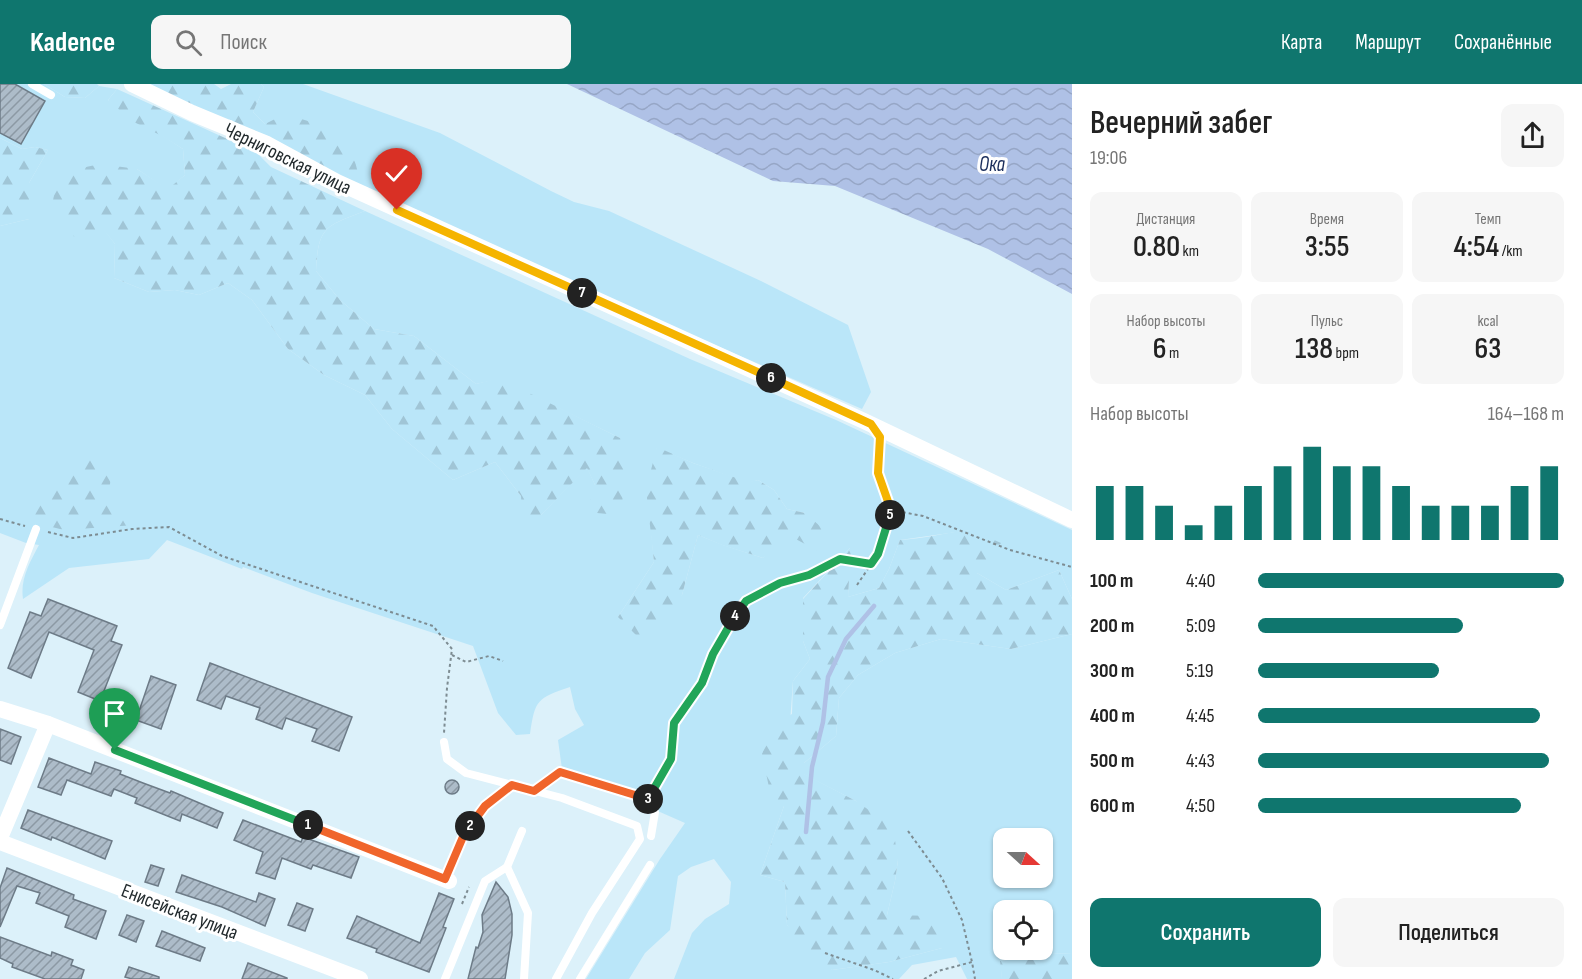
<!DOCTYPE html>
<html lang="ru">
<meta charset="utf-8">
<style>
:root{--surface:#fff;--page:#f6f6f6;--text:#222;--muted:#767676;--accent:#0f766e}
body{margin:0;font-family:"Sofia Sans Condensed",sans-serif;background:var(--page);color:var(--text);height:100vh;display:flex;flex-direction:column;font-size:22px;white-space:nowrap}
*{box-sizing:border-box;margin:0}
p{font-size:20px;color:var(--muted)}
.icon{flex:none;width:33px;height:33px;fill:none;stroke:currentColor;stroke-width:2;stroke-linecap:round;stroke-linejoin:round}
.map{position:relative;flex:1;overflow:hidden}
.details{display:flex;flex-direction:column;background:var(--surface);width:510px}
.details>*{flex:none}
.needle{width:39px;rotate:111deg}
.controls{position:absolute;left:993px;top:744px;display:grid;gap:12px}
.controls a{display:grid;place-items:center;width:60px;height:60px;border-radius:12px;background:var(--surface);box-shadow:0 2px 4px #0004;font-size:30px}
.pin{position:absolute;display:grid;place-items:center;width:51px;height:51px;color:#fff;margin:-62px -26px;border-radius:50% 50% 50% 0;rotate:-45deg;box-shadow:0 0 6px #0007}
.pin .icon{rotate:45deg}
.km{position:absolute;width:30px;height:30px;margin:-15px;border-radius:50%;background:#222;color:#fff;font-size:16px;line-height:30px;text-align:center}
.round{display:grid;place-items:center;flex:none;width:63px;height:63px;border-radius:12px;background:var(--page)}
.summary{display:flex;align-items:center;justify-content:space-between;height:102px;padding:0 18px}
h1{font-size:33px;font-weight:600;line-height:45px}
.stats{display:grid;grid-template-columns:repeat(3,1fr);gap:9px;height:102px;padding:6px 18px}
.stats div{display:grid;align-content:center;border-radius:12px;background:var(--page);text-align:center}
.stats b{font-size:30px;font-weight:600}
.stats small{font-size:16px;font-weight:400}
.stats p{font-size:16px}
.chart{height:168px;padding:12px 18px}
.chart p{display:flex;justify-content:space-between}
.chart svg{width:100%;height:108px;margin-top:6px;stroke:var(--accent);stroke-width:6}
.action{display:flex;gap:12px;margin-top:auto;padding:12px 18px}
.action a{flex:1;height:69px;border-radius:12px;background:var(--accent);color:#fff;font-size:24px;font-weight:600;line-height:69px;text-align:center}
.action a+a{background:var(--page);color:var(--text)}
ul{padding:0 18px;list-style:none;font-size:20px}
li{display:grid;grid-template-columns:96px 72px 1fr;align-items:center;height:45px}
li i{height:15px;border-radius:8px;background:var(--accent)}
header{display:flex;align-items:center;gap:36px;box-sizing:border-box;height:84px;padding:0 30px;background:var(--accent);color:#fff}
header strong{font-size:28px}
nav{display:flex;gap:33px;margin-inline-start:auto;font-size:21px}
.search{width:420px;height:54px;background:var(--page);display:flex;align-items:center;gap:15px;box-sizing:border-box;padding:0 21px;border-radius:12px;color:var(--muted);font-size:22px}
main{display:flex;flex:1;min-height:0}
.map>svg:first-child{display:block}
.green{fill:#bae6f9;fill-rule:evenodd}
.forest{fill:url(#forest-firs)}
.water{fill:url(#water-waves)}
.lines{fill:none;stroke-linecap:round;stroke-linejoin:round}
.stream{stroke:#afc1e6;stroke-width:4.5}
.building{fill:url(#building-hatch);stroke:#6d7b87;stroke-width:1.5}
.path{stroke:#7d8c92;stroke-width:2;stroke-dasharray:3 3;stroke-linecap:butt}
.service{stroke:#fff;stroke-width:8}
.minor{stroke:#fff;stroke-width:16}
.split-1-casing{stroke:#fff;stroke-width:12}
.split-2-casing{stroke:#fff;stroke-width:12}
.split-3-casing{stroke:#fff;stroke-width:12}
.split-4-casing{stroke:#fff;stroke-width:12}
.split-5-casing{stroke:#fff;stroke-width:12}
.split-6-casing{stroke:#fff;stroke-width:12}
.split-7-casing{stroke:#fff;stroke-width:12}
.split-8-casing{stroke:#fff;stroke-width:12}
.split-1{stroke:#22a559;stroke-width:8}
.split-2{stroke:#f0652b;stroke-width:8}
.split-3{stroke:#f0652b;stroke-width:8}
.split-4{stroke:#22a559;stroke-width:8}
.split-5{stroke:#22a559;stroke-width:8}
.split-6{stroke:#f5b400;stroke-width:8}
.split-7{stroke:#f5b400;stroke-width:8}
.split-8{stroke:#f5b400;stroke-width:8}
.labels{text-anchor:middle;stroke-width:6;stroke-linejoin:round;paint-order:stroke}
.street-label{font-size:20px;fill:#222a2d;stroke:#fff}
.water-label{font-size:21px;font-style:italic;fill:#1b2e5c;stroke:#fff}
</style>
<header>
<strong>Kadence</strong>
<div class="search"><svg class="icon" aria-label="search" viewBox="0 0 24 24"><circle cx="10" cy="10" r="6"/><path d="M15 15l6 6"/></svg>Поиск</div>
<nav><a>Карта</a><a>Маршрут</a><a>Сохранённые</a></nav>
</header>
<main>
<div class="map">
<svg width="1072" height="895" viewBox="0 0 1072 895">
<defs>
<pattern id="forest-firs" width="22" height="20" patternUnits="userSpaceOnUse" patternTransform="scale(1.5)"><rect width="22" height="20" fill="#bae6f9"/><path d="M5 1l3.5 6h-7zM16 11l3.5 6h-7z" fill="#a0c5d6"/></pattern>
<pattern id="water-waves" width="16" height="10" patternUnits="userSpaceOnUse" patternTransform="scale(1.5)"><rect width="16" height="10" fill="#afc1e6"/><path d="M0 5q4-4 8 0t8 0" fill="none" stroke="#96a6c6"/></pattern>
<pattern id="building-hatch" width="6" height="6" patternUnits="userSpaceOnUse" patternTransform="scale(1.5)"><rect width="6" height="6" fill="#adbcc9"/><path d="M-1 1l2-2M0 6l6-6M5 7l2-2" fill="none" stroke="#8c99a4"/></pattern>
</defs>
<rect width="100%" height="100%" fill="#dcf1fa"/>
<g class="green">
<path d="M0 0H44L65 13 85 14 99 2 117 5 108 16 183 65 185 91 168 106 137 85 103 144 115 160 114 194 149 208 175 206 199 211 228 199 252 216 288 265 324 291 365 311 392 345 453 396 495 378 521 412 541 431 587 383 595 401 620 354 499 295 476 300 414 252 374 245 340 216 316 187C318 142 326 142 365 127L690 275 836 336 1072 446V515L1059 486 1006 506 977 489 971 446 900 456 889 485 879 504 848 513 850 464 803 514V557L810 575 793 597 784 722 760 791 785 798 787 841 832 886 889 878 942 864 887 831 895 797 898 776 856 717 803 690 804 679 836 652 839 614 858 591 895 569 941 555 1011 565 1072 550V870L1051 869 1001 877 1002 895H967L956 873 912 881 899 895H674L692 849 705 835 729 820 731 798 714 775 691 783 678 792 670 846 645 869 629 895H586L660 775 685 739 562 685 558 656 584 641 575 625 570 603C537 614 535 616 530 650L516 651 498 629 473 562 312 509 243 483 242 485 167 456 149 475 69 484 23 515C20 495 30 478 39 461L26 459 0 449V142L29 135V99L48 66 35 63 22 65 0 54ZM657 364 693 379 748 399 758 396 774 406 787 425 805 429 763 474 723 461 698 451 682 511 618 533 654 478 651 445ZM1004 754H1042V794H1004ZM1004 826H1042V866H1004Z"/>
<polygon points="261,0 303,0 440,49 551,107 574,118 609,127 761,197 848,241 871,308 862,325 476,157 348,95 265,40 253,28 264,3"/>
</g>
<g class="forest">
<polygon points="44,0 97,0 99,2 85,14 65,13"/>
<polygon points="142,0 214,0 221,5 231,0 261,0 264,3 253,28 265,40 285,30 321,41 353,70 358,89 348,95"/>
<path d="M117 5 256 68 271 83 365 127C326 142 318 142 316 187L340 216 374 245 414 252 476 300 499 294 620 354 626 381 622 421 608 430 586 428 595 401 587 384 541 431 523 438 521 412 495 378 453 396 392 345 365 311 324 291 288 265 252 216 228 199 199 211 175 206 149 208 114 194 115 160 103 145 91 163 67 148 52 122 58 89 100 80 137 85 168 105 185 91 183 65 162 52 132 37 108 16Z"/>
<polygon points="0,54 22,65 35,63 48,66 29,99 29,135 0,142"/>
<polygon points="657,363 693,379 748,398 758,396 774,406 787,425 805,429 829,450 818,467 792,453 763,474 722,461 698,451 682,511 642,557 618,533 654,478 646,405"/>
<polygon points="87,371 115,374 109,405 135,441 64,446 28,437 30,421"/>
<path d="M971 446 1001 459 977 489 1006 506 1059 486 1072 515V550L1011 565 941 555 895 569 858 591 839 614 836 652 804 679V690L856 717 893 743 898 776 895 797 887 831 937 832 942 864 889 878 832 886 810 873 787 841 785 798 760 791 784 722 770 708 762 670 772 641 792 630 793 597 810 575 803 557V515L851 463 848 513 879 504 889 485 900 456C923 455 947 448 971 446Z"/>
<polygon points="1051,869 1072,870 1072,895 1002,895 1000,877"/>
</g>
<polygon class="water" points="567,0 1072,0 1072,210 988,165 835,102 773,97"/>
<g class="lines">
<polyline class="stream" points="806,748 812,683 823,638 828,593 846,555 874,522"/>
</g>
<g class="building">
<polygon points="0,0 15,0 45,17 21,60 0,49"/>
<polygon points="48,515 117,542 111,557 122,561 100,617 78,608 94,566 49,548 31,594 8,584 30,528 41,532"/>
<polygon points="210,579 352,633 339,667 312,657 317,645 286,634 282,645 256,635 260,624 226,612 221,625 197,616"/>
<polygon points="151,592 176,601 161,645 136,636"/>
<polygon points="0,645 21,653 11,680 0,676"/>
<polygon points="49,674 91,690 95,678 121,687 120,690 143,699 170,709 171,707 223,729 217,744 182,730 180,737 135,719 137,714 114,705 111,712 67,696 61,711 38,703"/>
<circle cx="452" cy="703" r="7"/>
<polygon points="28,726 112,757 105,775 52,753 51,756 21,744"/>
<polygon points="243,736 301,758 303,753 359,773 351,794 313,781 311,785 282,774 275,795 256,789 263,768 234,756"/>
<polygon points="151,781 164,785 158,802 145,798"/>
<polygon points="7,784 74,811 73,815 106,827 96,855 65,843 69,832 36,819 40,809 17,802 0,843 0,804"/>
<polygon points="182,791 256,818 259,809 275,815 265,842 222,823 176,808"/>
<polygon points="496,798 508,813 512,830 512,851 505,895 468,895 476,863 478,864 483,848 482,831"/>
<polygon points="439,809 454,815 443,843 446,844 429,888 376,868 377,865 347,854 357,832 420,859"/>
<polygon points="297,819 313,825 305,847 288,841"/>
<polygon points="127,831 144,837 136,858 119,851"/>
<polygon points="162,847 205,864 200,877 156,862"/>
<polygon points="0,853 51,872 52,868 73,876 71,881 84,886 81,895 45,895 12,883 13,880 0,874"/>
<polygon points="248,879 287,894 287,895 242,895"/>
<polygon points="129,883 159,893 159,895 132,895 125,893"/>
</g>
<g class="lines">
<g class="path">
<polyline points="891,426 923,432 1010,466 1072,483"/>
<polyline points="0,435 25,442"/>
<polyline points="48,448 73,454 132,445 169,443 222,472 433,542 452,565 447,604 444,649"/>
<polyline points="857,501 878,470 891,426 878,389 880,361"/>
<polyline points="452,571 466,578 489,572 503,577"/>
<polyline points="654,706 671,675 674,639 702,599 713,570 729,539 746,517 780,499 809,491 840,475 871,480"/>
<polyline points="908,747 942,794 962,836 972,878"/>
<path d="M451 780C464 751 474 730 500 710"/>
<polyline points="462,820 469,803"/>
<polyline points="825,869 874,886 893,895"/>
<polyline points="924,895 938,887 972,878 975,895"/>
</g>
<g class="service">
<polyline points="32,0 51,11"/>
<polyline points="0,541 36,445"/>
<polyline points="444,658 447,675 466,689 562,714 637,742 640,755 592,829 556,895"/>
<polyline points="534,707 560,688 647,716 655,728 651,752"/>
<polyline points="507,783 522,747"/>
<polyline points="445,895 485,797 507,783 528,829 524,895"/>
<polyline points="580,895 650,781"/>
</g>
<g class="minor">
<polyline points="132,0 192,29 267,60 337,98 864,337 1072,436"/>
<polyline points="0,625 48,640 449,797"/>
<polyline points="0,754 48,640"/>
<polyline points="0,758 360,895"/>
</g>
</g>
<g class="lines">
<defs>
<polyline id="split-1" points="115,666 308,741"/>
<polyline id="split-2" points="308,741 445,795 465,748 470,742"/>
<polyline id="split-3" points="470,742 485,722 512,701 534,707 560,688 648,715"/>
<polyline id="split-4" points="648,715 671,675 674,639 702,599 713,570 735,532"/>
<polyline id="split-5" points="735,532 746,517 780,499 809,491 840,475 871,480 878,470 890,431"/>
<polyline id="split-6" points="771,294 871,340 880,353 878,389 891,426 890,431"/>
<polyline id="split-7" points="582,209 771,294"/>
<polyline id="split-8" points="397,126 582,209"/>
</defs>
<use href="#split-1" class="split-1-casing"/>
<use href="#split-2" class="split-2-casing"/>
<use href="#split-3" class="split-3-casing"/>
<use href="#split-4" class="split-4-casing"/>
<use href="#split-5" class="split-5-casing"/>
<use href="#split-6" class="split-6-casing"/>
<use href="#split-7" class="split-7-casing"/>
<use href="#split-8" class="split-8-casing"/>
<use href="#split-1" class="split-1"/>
<use href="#split-2" class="split-2"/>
<use href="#split-3" class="split-3"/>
<use href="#split-4" class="split-4"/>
<use href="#split-5" class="split-5"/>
<use href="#split-6" class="split-6"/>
<use href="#split-7" class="split-7"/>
<use href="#split-8" class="split-8"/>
</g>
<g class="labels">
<g class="street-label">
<text transform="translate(288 74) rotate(26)" y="7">Черниговская улица</text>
<text transform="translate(180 827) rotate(21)" y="7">Енисейская улица</text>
</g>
<g class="water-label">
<text x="992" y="87">Ока</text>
</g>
</g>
</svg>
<div class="controls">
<a><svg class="needle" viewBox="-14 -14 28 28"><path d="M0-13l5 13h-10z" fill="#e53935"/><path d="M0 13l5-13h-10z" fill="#767676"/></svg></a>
<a><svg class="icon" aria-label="locate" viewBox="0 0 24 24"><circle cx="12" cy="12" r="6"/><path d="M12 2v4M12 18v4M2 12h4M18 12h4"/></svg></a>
</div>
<div class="pin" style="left:115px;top:666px;background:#1e9e55"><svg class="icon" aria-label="arrive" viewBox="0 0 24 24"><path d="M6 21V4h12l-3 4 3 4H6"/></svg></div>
<div class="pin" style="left:397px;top:126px;background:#d93025"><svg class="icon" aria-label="check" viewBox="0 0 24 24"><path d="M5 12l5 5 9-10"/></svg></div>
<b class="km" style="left:308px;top:741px">1</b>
<b class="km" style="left:470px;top:742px">2</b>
<b class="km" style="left:648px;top:715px">3</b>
<b class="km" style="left:735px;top:532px">4</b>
<b class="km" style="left:890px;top:431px">5</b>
<b class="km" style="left:771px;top:294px">6</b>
<b class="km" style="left:582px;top:209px">7</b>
</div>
<section class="details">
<div class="summary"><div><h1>Вечерний забег</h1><p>19:06</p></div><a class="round"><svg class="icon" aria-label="share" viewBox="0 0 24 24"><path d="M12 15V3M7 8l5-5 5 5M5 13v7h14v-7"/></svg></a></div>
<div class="stats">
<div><p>Дистанция</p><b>0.80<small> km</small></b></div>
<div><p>Время</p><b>3:55</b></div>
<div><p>Темп</p><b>4:54<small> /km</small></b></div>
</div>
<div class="stats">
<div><p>Набор высоты</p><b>6<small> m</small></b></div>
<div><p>Пульс</p><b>138<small> bpm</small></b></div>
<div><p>kcal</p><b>63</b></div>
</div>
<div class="chart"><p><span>Набор высоты</span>164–168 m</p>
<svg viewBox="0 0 160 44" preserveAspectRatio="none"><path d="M5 44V22M15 44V22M25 44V30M35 44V38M45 44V30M55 44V22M65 44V14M75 44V6M85 44V14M95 44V14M105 44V22M115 44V30M125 44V30M135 44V30M145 44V22M155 44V14"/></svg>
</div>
<ul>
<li><b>100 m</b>4:40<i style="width:100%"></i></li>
<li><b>200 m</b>5:09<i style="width:67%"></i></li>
<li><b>300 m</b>5:19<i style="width:59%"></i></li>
<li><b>400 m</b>4:45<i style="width:92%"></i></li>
<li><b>500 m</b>4:43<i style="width:95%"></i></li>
<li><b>600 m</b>4:50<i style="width:86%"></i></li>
</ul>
<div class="action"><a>Сохранить</a><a>Поделиться</a></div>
</section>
</main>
